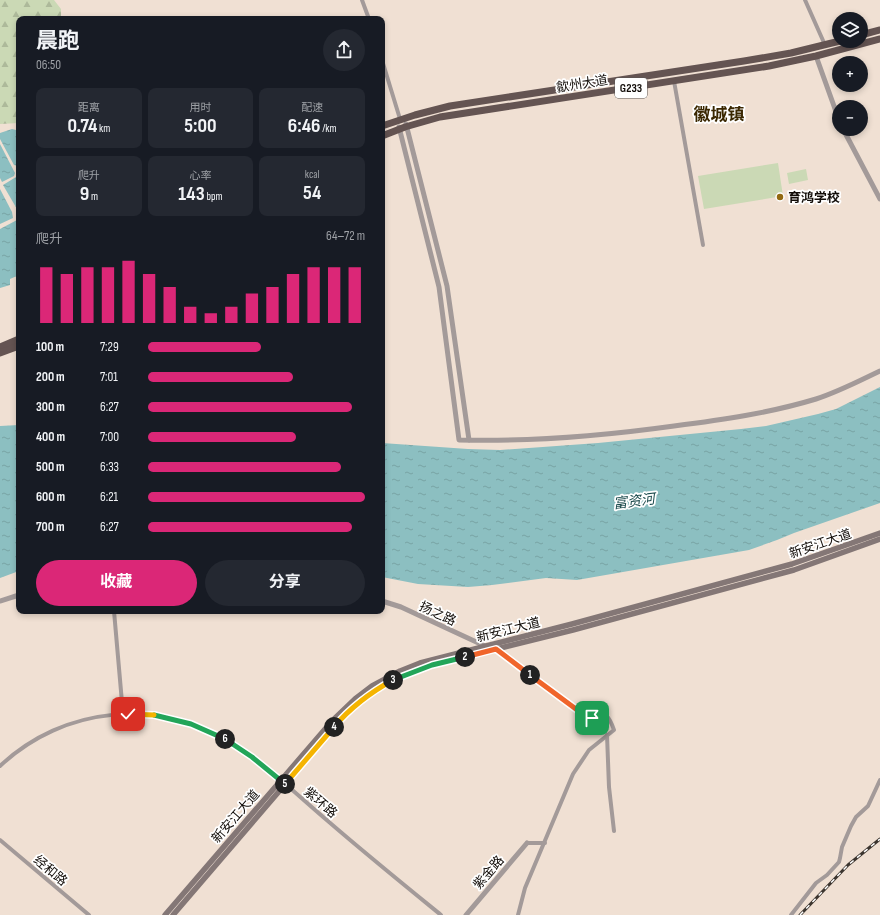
<!DOCTYPE html>
<html lang="zh">
<meta charset="utf-8">
<style>
:root{--surface:#171b24;--page:#242831;--text:#f1f3f6;--muted:#9ea1a6;--accent:#db2777}
body{margin:0;font-family:"Sofia Sans Condensed","Noto Sans SC",sans-serif;background:var(--page);color:var(--text);height:100vh;display:flex;flex-direction:column;font-size:15px;white-space:nowrap}
*{box-sizing:border-box;margin:0}
p{font-size:13px;color:var(--muted)}
.icon{flex:none;width:22px;height:22px;fill:none;stroke:currentColor;stroke-width:2;stroke-linecap:round;stroke-linejoin:round}
.map{position:relative;flex:1;overflow:hidden}
.panel{position:absolute;left:16px;top:16px;width:369px;height:598px;display:flex;flex-direction:column;background:var(--surface);border-radius:8px;box-shadow:0 2px 6px #0003}
.panel>*{flex:none}
.tools{position:absolute;left:832px;top:12px;display:grid;gap:8px}
.tools a{display:grid;place-items:center;width:36px;height:36px;border-radius:50%;background:var(--surface);box-shadow:0 2px 6px #0003;font-size:20px}
.pin{position:absolute;display:grid;place-items:center;width:34px;height:34px;color:#fff;margin:-17px;border-radius:8px;box-shadow:0 2px 6px #0006}
.km{position:absolute;width:20px;height:20px;margin:-10px;border-radius:50%;background:#222;color:#fff;font-size:11px;line-height:20px;text-align:center}
.round{display:grid;place-items:center;flex:none;width:42px;height:42px;border-radius:21px;background:var(--page)}
.overview{display:flex;align-items:center;justify-content:space-between;height:68px;padding:0 20px}
h1{font-size:22px;font-weight:700;line-height:30px}
.stats{display:grid;grid-template-columns:repeat(3,1fr);gap:6px;height:68px;padding:4px 20px}
.stats div{display:grid;align-content:center;border-radius:8px;background:var(--page);text-align:center}
.stats b{font-size:20px;font-weight:700}
.stats small{font-size:11px;font-weight:400}
.stats p{font-size:11px}
.chart{height:112px;padding:8px 20px}
.chart p{display:flex;justify-content:space-between}
.chart svg{width:100%;height:72px;margin-top:4px;stroke:var(--accent);stroke-width:6}
.cta{display:flex;gap:8px;margin-top:auto;padding:8px 20px}
.cta a{flex:1;height:46px;border-radius:24px;background:var(--accent);color:#fff;font-size:16px;font-weight:700;line-height:46px;text-align:center}
.cta a+a{background:var(--page);color:var(--text)}
ul{padding:0 20px;list-style:none;font-size:13px}
li{display:grid;grid-template-columns:64px 48px 1fr;align-items:center;height:30px}
li i{height:10px;border-radius:5px;background:var(--accent)}
.map>svg:first-child{display:block}
.grass{fill:#cbd9b5}
.forest{fill:url(#forest-firs)}
.water{fill:url(#water-ripples)}
.lines{fill:none;stroke-linecap:round;stroke-linejoin:round}
.minor{stroke:#a39a99;stroke-width:4}
.tertiary{stroke:#a39a99;stroke-width:5}
.secondary{stroke:#847776;stroke-width:5.5}
.trunk{stroke:#645452;stroke-width:7}
.rail-casing{stroke:#3c352f;stroke-width:3}
.rail{stroke:#fff;stroke-width:1.5;stroke-dasharray:4.5;stroke-linecap:butt}
.split-1-casing{stroke:#fff;stroke-width:8}
.split-2-casing{stroke:#fff;stroke-width:8}
.split-3-casing{stroke:#fff;stroke-width:8}
.split-4-casing{stroke:#fff;stroke-width:8}
.split-5-casing{stroke:#fff;stroke-width:8}
.split-6-casing{stroke:#fff;stroke-width:8}
.split-7-casing{stroke:#fff;stroke-width:8}
.split-8-casing{stroke:#fff;stroke-width:8}
.split-1{stroke:#f0652b;stroke-width:5}
.split-2{stroke:#f0652b;stroke-width:5}
.split-3{stroke:#22a559;stroke-width:5}
.split-4{stroke:#f5b400;stroke-width:5}
.split-5{stroke:#f5b400;stroke-width:5}
.split-6{stroke:#22a559;stroke-width:5}
.split-7{stroke:#22a559;stroke-width:5}
.split-8{stroke:#f5b400;stroke-width:5}
.poi-dot{fill:#936a13;stroke:#fff;stroke-width:1.5}
.labels{text-anchor:middle;stroke-width:3.5;stroke-linejoin:round;paint-order:stroke}
.shield{fill:#fff;stroke:#585552;stroke-width:1}
.shield-label{font-size:12px;font-weight:bold;fill:#110c08}
.street-label{font-size:13px;fill:#110c08;stroke:#fff}
.poi-label{font-size:13px;font-weight:bold;fill:#110c08;stroke:#fff;text-anchor:start}
.water-label{font-size:14px;font-style:italic;fill:#1b4a4c;stroke:#fff}
.district-label{font-size:17px;font-weight:bold;fill:#3a2700;stroke:#fff}
</style>
<div class="map">
<svg width="880" height="915" viewBox="0 0 880 915">
<defs>
<pattern id="forest-firs" width="22" height="20" patternUnits="userSpaceOnUse"><rect width="22" height="20" fill="#cbd9b5"/><path d="M5 1l3.5 6h-7zM16 11l3.5 6h-7z" fill="#adb99a"/></pattern>
<pattern id="water-ripples" width="26" height="14" patternUnits="userSpaceOnUse"><rect width="26" height="14" fill="#8cbfc1"/><path d="M2 4q2-2 4 0t4 0M15 11q2-2 4 0t4 0" fill="none" stroke="#78a3a4"/></pattern>
</defs>
<rect width="100%" height="100%" fill="#f0e0d3"/>
<g class="grass">
<polygon points="778,163 783,196 704,209 698,176"/>
<polygon points="806,169 808,180 789,184 787,173"/>
</g>
<polygon class="forest" points="0,0 54,0 61,9 61,19 19,19 19,123 0,124"/>
<g class="water">
<polygon points="12,129 16,130 19,138 19,166 18,166 14,165 0,139 0,133"/>
<polygon points="0,144 15,173 14,176 2,182 0,178"/>
<polygon points="16,177 19,180 19,211 17,209 3,185"/>
<polygon points="0,189 12,212 13,218 0,224"/>
<polygon points="17,220 19,224 19,275 10,279 10,285 0,288 0,229"/>
<polygon points="880,387 880,503 794,533 777,540 749,550 577,580 546,578 492,585 468,587 418,584 382,577 382,443 468,449 500,450 598,443 741,429 766,426 818,414 836,409"/>
<polygon points="19,425 19,571 0,578 0,426"/>
</g>
<g class="lines">
<g class="minor">
<polyline points="362,0 369,19"/>
<polyline points="805,0 825,45"/>
<polyline points="382,60 400,119"/>
<polyline points="674,81 703,245"/>
<polyline points="114,611 123,714"/>
<path d="M496 649 584 715C602 724 604 702 614 730L589 750 573 774 525 888 518 915"/>
<polyline points="607,735 609,787 614,831"/>
<path d="M0 766C64 706 158 697 233 744 267 765 298 796 329 822 366 854 403 884 441 915"/>
<polyline points="0,840 89,915"/>
<polyline points="527,843 545,843"/>
<polyline points="791,915 816,883 827,875 839,862 840,858 842,847 851,826 856,817 868,806 880,780"/>
</g>
<g class="tertiary">
<polyline points="816,56 839,120"/>
<polyline points="406,124 447,286 469,440"/>
<path d="M399 127 439 287 459 440C531 442 602 436 674 426 721 420 770 413 816 399 838 392 859 381 880 371"/>
<polyline points="843,129 880,199"/>
<polyline points="0,601 19,595"/>
<polyline points="382,601 401,607 485,646"/>
<polyline points="466,915 527,843"/>
</g>
<g class="secondary">
<polyline points="165,915 332,721 355,699 372,686 400,671 420,663 572,624 792,564 880,533"/>
<path d="M173 915 336 725C364 695 393 678 432 665L573 630 794 570 880 539"/>
</g>
<g class="trunk">
<polyline points="861,35 880,30"/>
<polyline points="382,126 415,115 450,106 744,61 791,53 840,41"/>
<polyline points="382,136 405,127 440,117 769,66 816,56 880,39"/>
<polyline points="0,347 19,339"/>
<polyline points="0,353 19,346"/>
</g>
<defs>
<polyline id="rail" points="800,915 848,865 880,839"/>
</defs>
<use href="#rail" class="rail-casing"/>
<use href="#rail" class="rail"/>
</g>
<g class="lines">
<defs>
<polyline id="split-1" points="530,675 584,715 592,718"/>
<polyline id="split-2" points="465,657 496,649 530,675"/>
<polyline id="split-3" points="393,680 432,665 465,657"/>
<path id="split-4" d="M334 727C351 707 371 692 393 680"/>
<polyline id="split-5" points="285,784 334,727"/>
<polyline id="split-6" points="225,739 252,757 285,784"/>
<polyline id="split-7" points="154,715 191,724 225,739"/>
<polyline id="split-8" points="128,714 154,715"/>
</defs>
<use href="#split-1" class="split-1-casing"/>
<use href="#split-2" class="split-2-casing"/>
<use href="#split-3" class="split-3-casing"/>
<use href="#split-4" class="split-4-casing"/>
<use href="#split-5" class="split-5-casing"/>
<use href="#split-6" class="split-6-casing"/>
<use href="#split-7" class="split-7-casing"/>
<use href="#split-8" class="split-8-casing"/>
<use href="#split-1" class="split-1"/>
<use href="#split-2" class="split-2"/>
<use href="#split-3" class="split-3"/>
<use href="#split-4" class="split-4"/>
<use href="#split-5" class="split-5"/>
<use href="#split-6" class="split-6"/>
<use href="#split-7" class="split-7"/>
<use href="#split-8" class="split-8"/>
</g>
<circle class="poi-dot" cx="780" cy="197" r="4"/>
<g class="labels">
<rect class="shield" x="615" y="78" width="32" height="20" rx="3"/>
<g class="shield-label">
<text x="631" y="92">G233</text>
</g>
<g class="street-label">
<text transform="translate(582 83) rotate(-9)" y="5">歙州大道</text>
<text transform="translate(820 543) rotate(-19)" y="5">新安江大道</text>
<text transform="translate(438 613) rotate(25)" y="5">扬之路</text>
<text transform="translate(508 629) rotate(-14)" y="5">新安江大道</text>
<text transform="translate(321 802) rotate(41)" y="5">紫环路</text>
<text transform="translate(235 816) rotate(-49)" y="5">新安江大道</text>
<text transform="translate(51 870) rotate(40)" y="5">经和路</text>
<text transform="translate(488 872) rotate(-49)" y="5">紫金路</text>
</g>
<g class="poi-label">
<text x="788" y="202">育鸿学校</text>
</g>
<g class="water-label">
<text transform="translate(634 501) rotate(-7)" y="5">富资河</text>
</g>
<g class="district-label">
<text x="719" y="120">徽城镇</text>
</g>
</g>
</svg>
<div class="tools">
<a><svg class="icon" aria-label="layers" viewBox="0 0 24 24"><path d="M12 4l9 5-9 5-9-5zM3 14l9 5 9-5"/></svg></a>
<a>+</a>
<a>−</a>
</div>
<div class="pin" style="left:592px;top:718px;background:#1e9e55"><svg class="icon" aria-label="arrive" viewBox="0 0 24 24"><path d="M6 21V4h12l-3 4 3 4H6"/></svg></div>
<div class="pin" style="left:128px;top:714px;background:#d93025"><svg class="icon" aria-label="check" viewBox="0 0 24 24"><path d="M5 12l5 5 9-10"/></svg></div>
<b class="km" style="left:530px;top:675px">1</b>
<b class="km" style="left:465px;top:657px">2</b>
<b class="km" style="left:393px;top:680px">3</b>
<b class="km" style="left:334px;top:727px">4</b>
<b class="km" style="left:285px;top:784px">5</b>
<b class="km" style="left:225px;top:739px">6</b>
<section class="panel">
<div class="overview"><div><h1>晨跑</h1><p>06:50</p></div><a class="round"><svg class="icon" aria-label="share" viewBox="0 0 24 24"><path d="M12 15V3M7 8l5-5 5 5M5 13v7h14v-7"/></svg></a></div>
<div class="stats">
<div><p>距离</p><b>0.74<small> km</small></b></div>
<div><p>用时</p><b>5:00</b></div>
<div><p>配速</p><b>6:46<small> /km</small></b></div>
</div>
<div class="stats">
<div><p>爬升</p><b>9<small> m</small></b></div>
<div><p>心率</p><b>143<small> bpm</small></b></div>
<div><p>kcal</p><b>54</b></div>
</div>
<div class="chart"><p><span>爬升</span>64–72 m</p>
<svg viewBox="0 0 160 44" preserveAspectRatio="none"><path d="M5 44V10M15 44V14M25 44V10M35 44V10M45 44V6M55 44V14M65 44V22M75 44V34M85 44V38M95 44V34M105 44V26M115 44V22M125 44V14M135 44V10M145 44V10M155 44V10"/></svg>
</div>
<ul>
<li><b>100 m</b>7:29<i style="width:52%"></i></li>
<li><b>200 m</b>7:01<i style="width:67%"></i></li>
<li><b>300 m</b>6:27<i style="width:94%"></i></li>
<li><b>400 m</b>7:00<i style="width:68%"></i></li>
<li><b>500 m</b>6:33<i style="width:89%"></i></li>
<li><b>600 m</b>6:21<i style="width:100%"></i></li>
<li><b>700 m</b>6:27<i style="width:94%"></i></li>
</ul>
<div class="cta"><a>收藏</a><a>分享</a></div>
</section>
</div>
